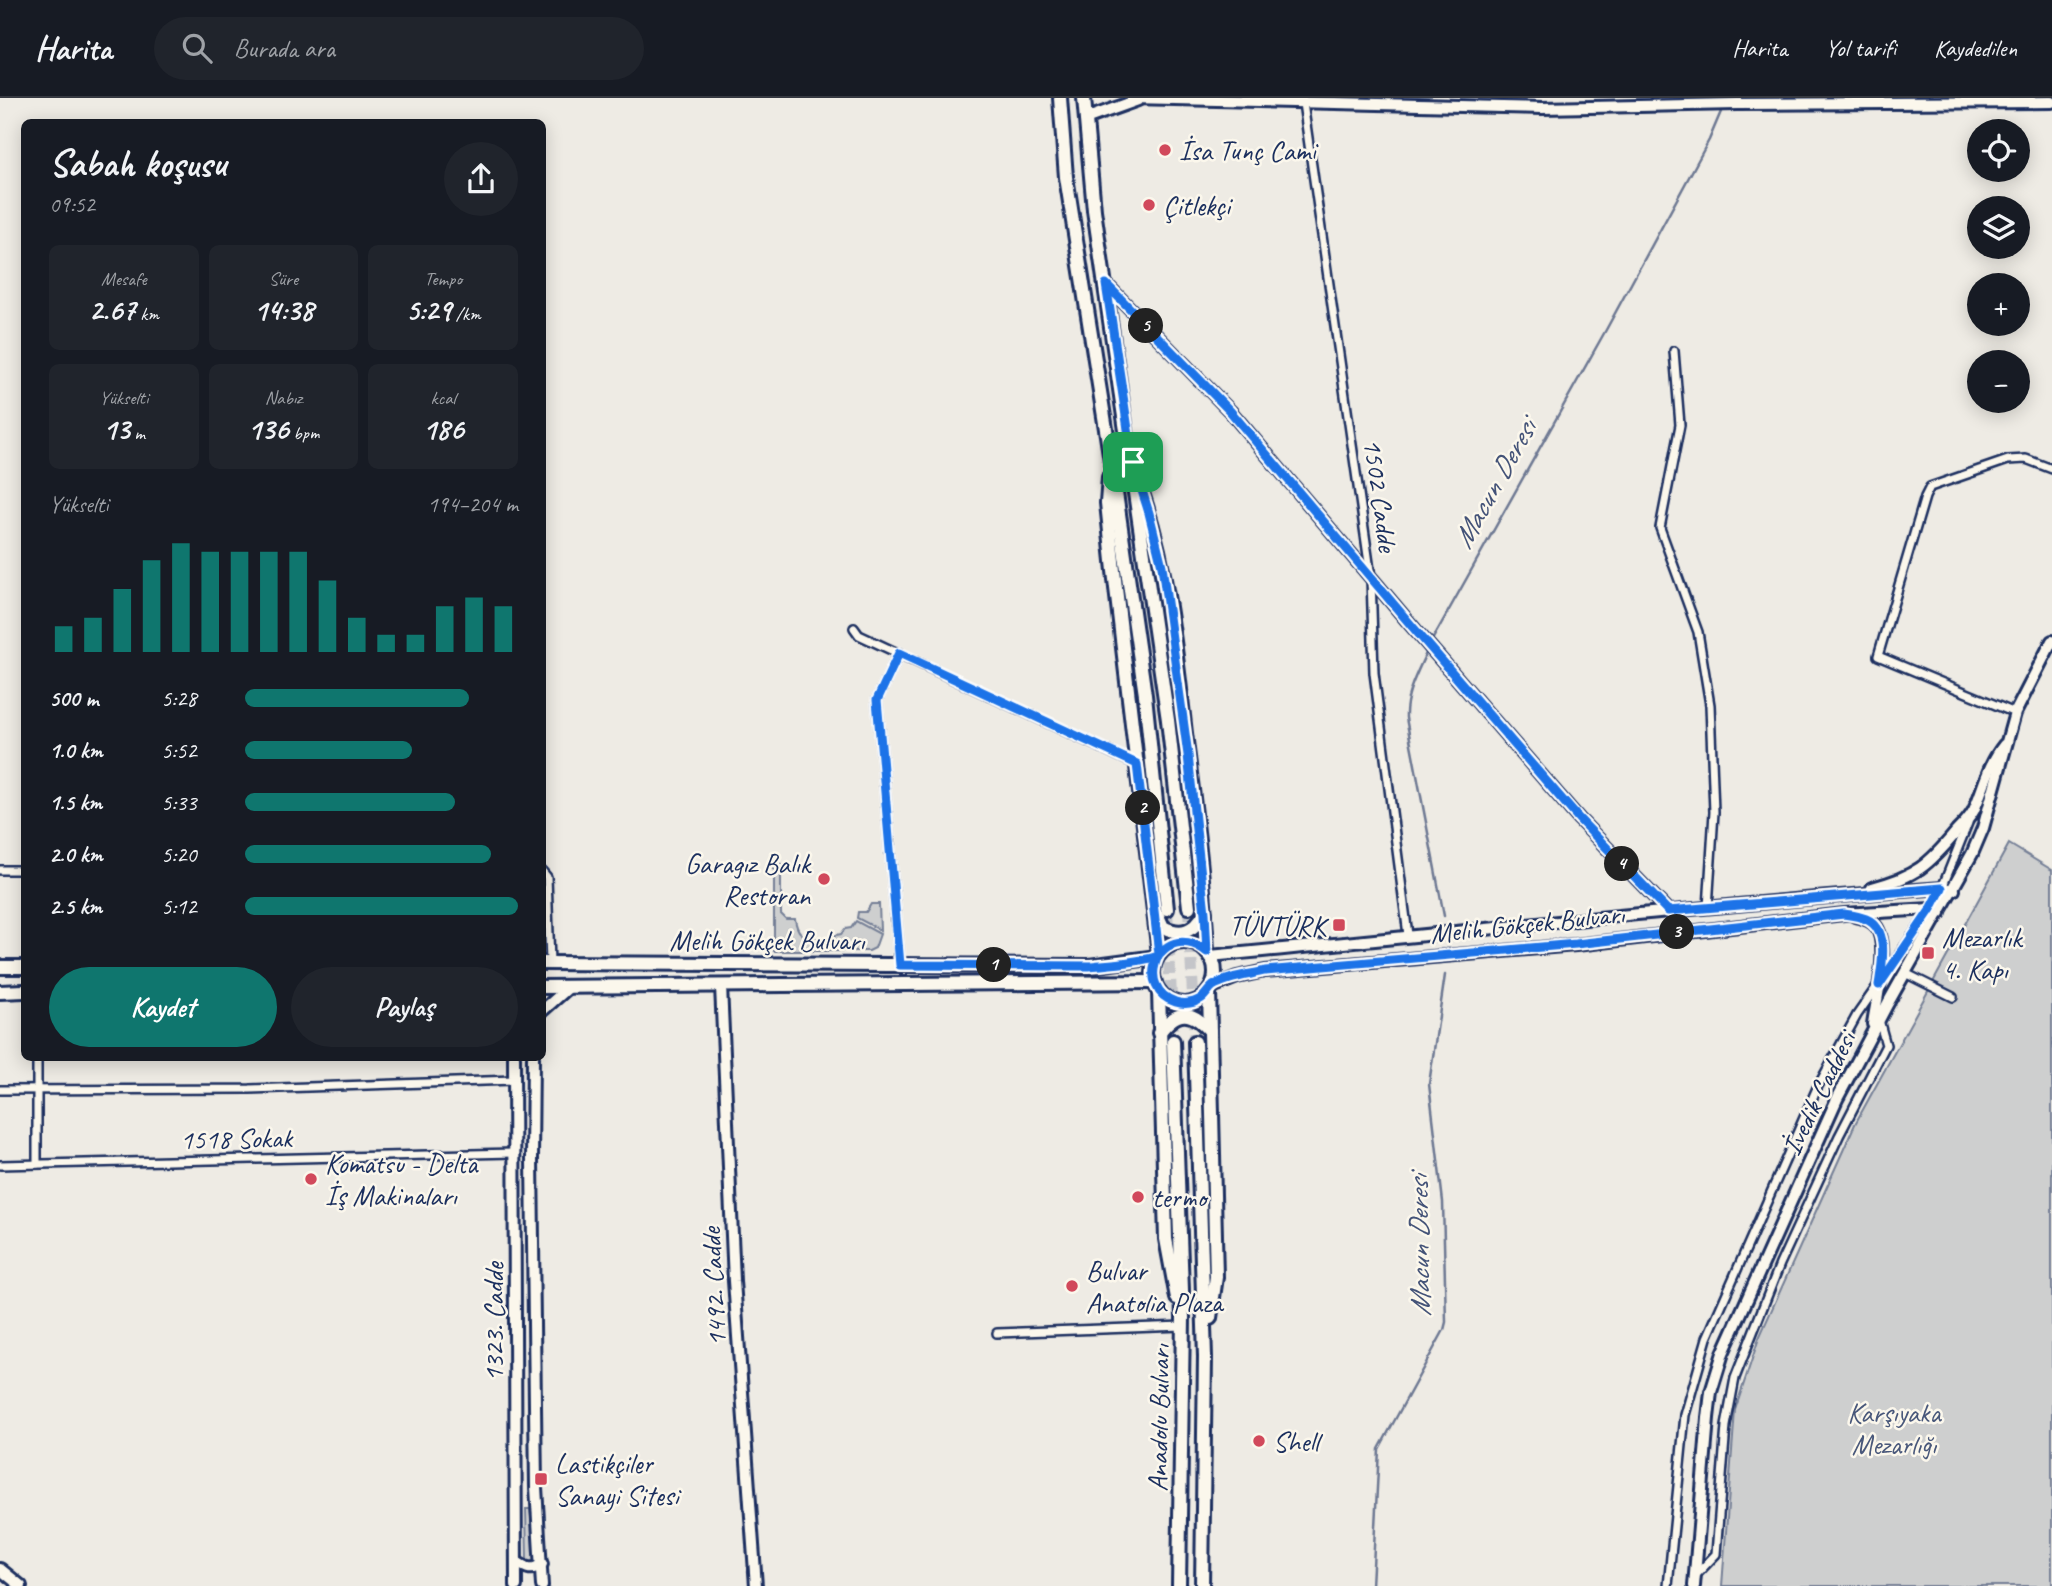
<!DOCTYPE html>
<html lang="tr">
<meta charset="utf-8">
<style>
:root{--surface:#171b24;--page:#20242c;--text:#f1f3f6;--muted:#9ea1a6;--line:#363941;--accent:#0f766e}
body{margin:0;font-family:Caveat,sans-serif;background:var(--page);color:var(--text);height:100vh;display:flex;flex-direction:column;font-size:26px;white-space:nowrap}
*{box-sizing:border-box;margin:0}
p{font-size:23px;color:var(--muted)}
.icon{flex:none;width:38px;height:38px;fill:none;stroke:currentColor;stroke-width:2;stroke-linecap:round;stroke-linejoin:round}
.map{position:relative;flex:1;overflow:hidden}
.panel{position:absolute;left:21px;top:21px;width:525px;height:942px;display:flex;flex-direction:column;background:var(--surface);border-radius:10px;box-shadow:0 4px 18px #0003}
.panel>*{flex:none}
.controls{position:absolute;left:1967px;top:21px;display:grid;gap:14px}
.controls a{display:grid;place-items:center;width:63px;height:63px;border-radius:50%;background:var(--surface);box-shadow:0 4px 18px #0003;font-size:35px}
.pin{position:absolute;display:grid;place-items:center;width:60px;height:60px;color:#fff;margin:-30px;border-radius:14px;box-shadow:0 4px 10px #0006}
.km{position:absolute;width:35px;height:35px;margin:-18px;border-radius:50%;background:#222;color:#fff;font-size:19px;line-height:35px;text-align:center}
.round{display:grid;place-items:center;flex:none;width:74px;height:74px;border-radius:37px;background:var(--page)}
.summary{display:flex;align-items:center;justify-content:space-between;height:119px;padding:0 28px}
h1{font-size:38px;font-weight:700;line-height:52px}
.stats{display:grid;grid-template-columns:repeat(3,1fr);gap:10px;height:119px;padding:7px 28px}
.stats div{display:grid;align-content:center;border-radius:10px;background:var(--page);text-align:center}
.stats b{font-size:30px;font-weight:700}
.stats small{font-size:19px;font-weight:400}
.stats p{font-size:19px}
.chart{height:196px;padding:14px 28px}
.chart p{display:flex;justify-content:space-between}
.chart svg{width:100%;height:126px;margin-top:7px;stroke:var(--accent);stroke-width:6}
.button{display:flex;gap:14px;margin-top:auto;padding:14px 28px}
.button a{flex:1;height:80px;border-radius:42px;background:var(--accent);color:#fff;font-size:28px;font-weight:700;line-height:80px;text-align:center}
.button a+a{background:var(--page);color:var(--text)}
ul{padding:0 28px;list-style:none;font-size:23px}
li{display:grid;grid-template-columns:112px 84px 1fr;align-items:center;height:52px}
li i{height:18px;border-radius:9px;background:var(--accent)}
header{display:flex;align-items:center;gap:42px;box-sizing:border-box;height:98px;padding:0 35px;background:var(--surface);border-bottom:2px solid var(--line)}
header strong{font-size:33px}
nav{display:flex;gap:38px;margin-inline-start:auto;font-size:24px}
.search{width:490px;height:63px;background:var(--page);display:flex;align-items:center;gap:18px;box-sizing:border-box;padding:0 24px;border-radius:38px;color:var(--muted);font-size:26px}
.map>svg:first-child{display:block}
.green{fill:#cecfcf;stroke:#747f96;stroke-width:2}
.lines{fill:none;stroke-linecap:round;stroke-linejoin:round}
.stream{stroke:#6d7892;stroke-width:2.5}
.primary-tunnel{stroke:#c4c5c9;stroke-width:12;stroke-dasharray:12 6;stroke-linecap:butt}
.street-casing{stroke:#1b2f5e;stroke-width:12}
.secondary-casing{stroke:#1b2f5e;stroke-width:16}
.primary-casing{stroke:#1b2f5e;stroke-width:18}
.street{stroke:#fbf7ec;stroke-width:7}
.secondary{stroke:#fbf7ec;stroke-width:10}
.primary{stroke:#fbf7ec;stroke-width:12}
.route-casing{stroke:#fff;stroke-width:14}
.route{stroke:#1a73e8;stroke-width:9}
.poi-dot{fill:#d1495b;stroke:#fbf7ec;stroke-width:2.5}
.labels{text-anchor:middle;stroke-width:5;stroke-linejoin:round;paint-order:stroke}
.poi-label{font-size:28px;fill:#1b2f5e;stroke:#fbf7ec;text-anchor:start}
.street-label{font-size:28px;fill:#1b2f5e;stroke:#fbf7ec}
.park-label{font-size:28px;fill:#48577a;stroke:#fbf7ec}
.water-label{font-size:30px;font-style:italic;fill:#445378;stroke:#fbf7ec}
</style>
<header>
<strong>Harita</strong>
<div class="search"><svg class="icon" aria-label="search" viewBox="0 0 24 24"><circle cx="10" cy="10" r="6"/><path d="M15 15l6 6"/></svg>Burada ara</div>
<nav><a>Harita</a><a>Yol tarifi</a><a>Kaydedilen</a></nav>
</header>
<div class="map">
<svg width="2052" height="1488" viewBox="0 0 2052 1488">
<rect width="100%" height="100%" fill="#eeebe4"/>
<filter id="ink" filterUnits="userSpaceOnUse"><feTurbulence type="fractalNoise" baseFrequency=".0143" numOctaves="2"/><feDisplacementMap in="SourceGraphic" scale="14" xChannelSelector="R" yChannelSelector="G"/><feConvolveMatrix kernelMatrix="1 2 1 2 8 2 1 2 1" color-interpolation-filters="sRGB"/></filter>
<g filter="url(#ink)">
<g class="green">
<polygon points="2009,746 2052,772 2052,1488 1722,1488 1735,1312 1759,1240 1855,1026"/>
<path d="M774 766H781V816L786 821H795C797 835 802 839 816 840L817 844H830L831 838 841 836 845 831 851 830 856 823 880 836 875 850 869 853H774Z"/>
<polygon points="871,806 879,806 880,832 857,820 858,814 866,814"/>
<polygon points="526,1411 530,1411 537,1464 535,1467 527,1463"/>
</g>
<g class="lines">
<g class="stream">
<polyline points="1431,544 1607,230 1709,42 1723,9"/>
<path d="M1427 553C1417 575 1405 596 1406 620L1444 818"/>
<polyline points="1372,1488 1379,1351 1444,1232 1446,1224 1443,1104 1429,986 1445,877"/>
</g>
<g class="primary-tunnel">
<polyline points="1189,809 1195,944"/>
<polyline points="1167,811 1173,943"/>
</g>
<defs>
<g id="street">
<polyline points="1303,5 1371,479 1374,575 1408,837"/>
<polyline points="1674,253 1680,327 1660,430 1698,534 1710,607 1714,714 1708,810"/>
<polyline points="854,530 859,537 1136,666"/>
<polyline points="899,555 877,602 900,867"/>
<polyline points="2015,615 1878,558 1925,399 1930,389 2008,362 2026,361 2052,371"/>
<polyline points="0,772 24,772"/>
<polyline points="542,773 547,779 550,865"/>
<polyline points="1942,790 1968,725"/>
<polyline points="1905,875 1953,899"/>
<polyline points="0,992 250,991 514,982"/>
<polyline points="37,1066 37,959"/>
<polyline points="0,1067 514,1055"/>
<polyline points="997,1235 1183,1228"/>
<polyline points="1696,1477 1716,1456 1726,1328 1735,1280 1780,1166 1839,1038 1886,947 1879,922"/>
<polyline points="1668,1488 1685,1317 1707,1240 1817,990 1857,917 1931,811"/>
</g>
<g id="secondary">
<polyline points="1132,0 1542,10 1737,6 2052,4"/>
<polyline points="1085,21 1138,2"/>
<polyline points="1106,186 1230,313 1411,527 1579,721 1668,813"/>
<path d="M1872 790C1915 779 1929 767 1957 733 1963 727 1970 720 1974 712 1984 689 1988 667 2004 647"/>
<path d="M1855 818C1862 820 1870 821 1875 827 1891 846 1876 903 1873 926"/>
<path d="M1210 858C1454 835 1697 808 1942 790L1954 792"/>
<polyline points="721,888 734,1183 756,1488"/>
<polyline points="1212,889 1237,879 1265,873 1576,847 1844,816 1931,811 1940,815"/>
<polyline points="542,913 568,890"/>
<polyline points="514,959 516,1488"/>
<polyline points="533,959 532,1061 536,1389 542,1488"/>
<path d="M517 1464C527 1471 532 1473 542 1466"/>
<polyline points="0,1471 21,1488"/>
<polyline points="1694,1488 1708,1320 1711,1294 1723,1255 1837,1001 1888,905 1972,756 1983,730 2015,615 2052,543"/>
</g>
<g id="primary">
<polyline points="1060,0 1066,79 1115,388 1145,597 1167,811"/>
<polyline points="1084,0 1094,112 1168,622 1189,809"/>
<polyline points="1109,379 1107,405 1114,473 1159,856"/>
<path d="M1143 398C1168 474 1176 556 1185 635 1194 708 1204 781 1207 854"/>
<path d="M1158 818 1163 829C1182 839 1194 833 1205 815"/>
<circle cx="1184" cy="875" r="31"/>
<polyline points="542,865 1089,868 1157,859"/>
<polyline points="0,869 24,869"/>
<polyline points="542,889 1155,884"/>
<polyline points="1159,893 1166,1141 1177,1200"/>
<polyline points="1209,893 1216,1179 1210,1220"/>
<polyline points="0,894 24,893"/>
<path d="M1159 935C1177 911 1191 911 1210 933"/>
<polyline points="1173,943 1183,1220 1179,1488"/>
<polyline points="1195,944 1205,1259 1202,1488"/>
</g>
</defs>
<use href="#street" class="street-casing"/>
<use href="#secondary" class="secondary-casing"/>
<use href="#primary" class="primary-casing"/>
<use href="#street" class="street"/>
<use href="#secondary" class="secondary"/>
<use href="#primary" class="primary"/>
</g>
</g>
<g class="lines" filter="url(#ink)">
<defs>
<path id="route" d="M1133 364 1149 415 1162 468 1188 657 1205 815 1207 854C1196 845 1181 840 1167 849 1162 852 1159 858 1155 859 1134 865 1110 866 1089 868L900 867 877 602 899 555 1137 666 1159 856C1154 866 1151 876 1156 887 1163 904 1186 911 1202 900 1206 897 1209 891 1213 888 1227 879 1249 877 1265 873L1576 846 1844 816C1851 817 1859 818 1866 821 1890 831 1882 867 1879 887L1931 811 1942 790 1668 813 1579 721 1411 527 1230 313 1106 186 1133 364"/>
</defs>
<use href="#route" class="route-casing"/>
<use href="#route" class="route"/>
</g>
<g class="poi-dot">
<circle cx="1165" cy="52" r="7"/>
<circle cx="1149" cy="107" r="7"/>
<circle cx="824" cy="781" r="7"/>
<rect x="1332" y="820" width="14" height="14" rx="3.5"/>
<rect x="1921" y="848" width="14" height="14" rx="3.5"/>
<circle cx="311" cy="1081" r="7"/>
<circle cx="1138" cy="1099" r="7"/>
<circle cx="1072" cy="1188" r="7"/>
<circle cx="1259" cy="1343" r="7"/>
<rect x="534" y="1374" width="14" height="14" rx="3.5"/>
</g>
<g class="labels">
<g class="poi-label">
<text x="1179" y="62">İsa Tunç Cami</text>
<text x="1163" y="117">Çitlekçi</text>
<text x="810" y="775" text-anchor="end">Garagız Balık<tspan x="810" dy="32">Restoran</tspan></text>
<text x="1325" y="837" text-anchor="end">TÜVTÜRK</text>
<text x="1942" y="849">Mezarlık<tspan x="1942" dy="32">4. Kapı</tspan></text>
<text x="325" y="1075">Komatsu - Delta<tspan x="325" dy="32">İş Makinaları</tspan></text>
<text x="1152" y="1109">termo</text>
<text x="1086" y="1182">Bulvar<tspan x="1086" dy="32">Anatolia Plaza</tspan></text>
<text x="1273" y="1353">Shell</text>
<text x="555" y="1375">Lastikçiler<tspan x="555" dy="32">Sanayi Sitesi</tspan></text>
</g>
<g class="street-label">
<text transform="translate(1381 397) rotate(82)" y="10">1502 Cadde</text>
<text transform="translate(1527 825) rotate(-6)" y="10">Melih Gökçek Bulvarı</text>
<text x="767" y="852">Melih Gökçek Bulvarı</text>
<text transform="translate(1818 995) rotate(-64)" y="10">İvedik Caddesi</text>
<text transform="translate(236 1040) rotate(-1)" y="10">1518 Sokak</text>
<text transform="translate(713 1189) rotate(-93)" y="10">1492. Cadde</text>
<text transform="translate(493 1224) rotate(-90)" y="10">1323. Cadde</text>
<text transform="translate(1158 1320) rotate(-89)" y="10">Anadolu Bulvarı</text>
</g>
<g class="park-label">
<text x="1894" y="1324">Karşıyaka<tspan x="1894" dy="32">Mezarlığı</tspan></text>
</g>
<g class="water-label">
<text transform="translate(1494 386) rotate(-61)" y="10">Macun Deresi</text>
<text transform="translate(1419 1148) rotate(-91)" y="10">Macun Deresi</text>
</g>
</g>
</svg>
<div class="controls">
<a><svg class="icon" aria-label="locate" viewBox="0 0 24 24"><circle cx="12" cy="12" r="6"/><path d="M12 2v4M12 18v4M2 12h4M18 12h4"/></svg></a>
<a><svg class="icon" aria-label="layers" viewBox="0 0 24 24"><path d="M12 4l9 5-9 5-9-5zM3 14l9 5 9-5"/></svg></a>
<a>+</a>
<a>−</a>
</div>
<div class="pin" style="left:1133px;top:364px;background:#1e9e55"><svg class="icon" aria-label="arrive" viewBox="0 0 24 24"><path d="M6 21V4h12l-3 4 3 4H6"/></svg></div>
<b class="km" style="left:994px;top:867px">1</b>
<b class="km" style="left:1143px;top:710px">2</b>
<b class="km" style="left:1677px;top:834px">3</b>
<b class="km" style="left:1622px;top:766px">4</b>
<b class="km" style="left:1146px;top:228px">5</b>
<section class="panel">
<div class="summary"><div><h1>Sabah koşusu</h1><p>09:52</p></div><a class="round"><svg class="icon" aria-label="share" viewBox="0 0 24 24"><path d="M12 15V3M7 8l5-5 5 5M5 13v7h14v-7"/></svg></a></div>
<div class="stats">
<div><p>Mesafe</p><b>2.67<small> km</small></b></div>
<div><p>Süre</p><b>14:38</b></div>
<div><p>Tempo</p><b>5:29<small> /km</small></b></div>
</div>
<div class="stats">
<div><p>Yükselti</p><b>13<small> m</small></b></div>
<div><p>Nabız</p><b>136<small> bpm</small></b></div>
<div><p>kcal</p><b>186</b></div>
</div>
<div class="chart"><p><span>Yükselti</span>194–204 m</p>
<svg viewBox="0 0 160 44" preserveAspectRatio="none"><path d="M5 44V35M15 44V32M25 44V22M35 44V12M45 44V6M55 44V9M65 44V9M75 44V9M85 44V9M95 44V19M105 44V32M115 44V38M125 44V38M135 44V28M145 44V25M155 44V28"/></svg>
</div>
<ul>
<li><b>500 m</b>5:28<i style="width:82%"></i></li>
<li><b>1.0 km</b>5:52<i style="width:61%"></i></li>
<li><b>1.5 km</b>5:33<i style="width:77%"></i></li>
<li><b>2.0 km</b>5:20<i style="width:90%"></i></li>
<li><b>2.5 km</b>5:12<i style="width:100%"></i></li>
</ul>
<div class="button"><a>Kaydet</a><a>Paylaş</a></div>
</section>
</div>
